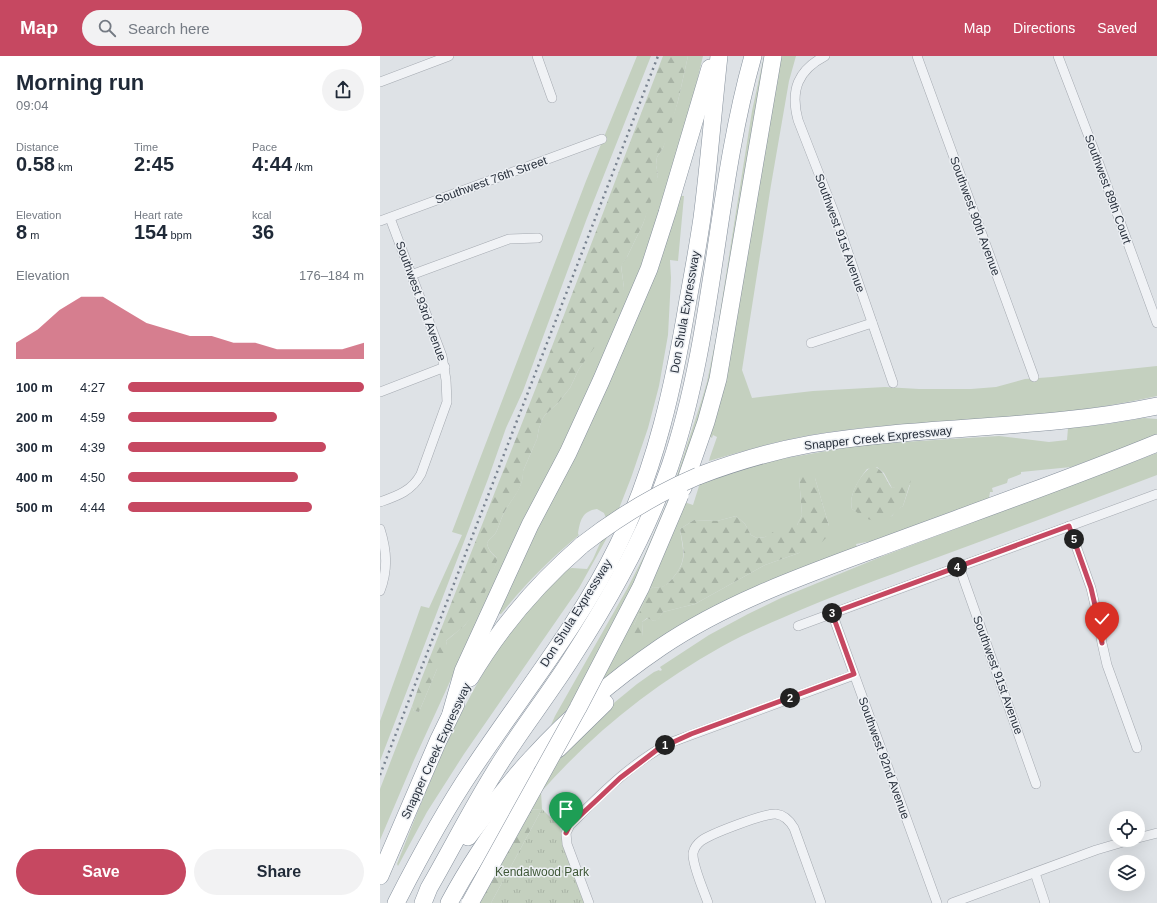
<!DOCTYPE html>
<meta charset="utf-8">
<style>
:root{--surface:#fff;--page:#f2f2f3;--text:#1f2937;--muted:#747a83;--accent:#c64861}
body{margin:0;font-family:Helvetica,sans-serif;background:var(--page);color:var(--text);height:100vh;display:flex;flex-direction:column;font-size:15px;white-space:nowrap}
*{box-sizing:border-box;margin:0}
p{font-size:13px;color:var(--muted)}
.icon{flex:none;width:22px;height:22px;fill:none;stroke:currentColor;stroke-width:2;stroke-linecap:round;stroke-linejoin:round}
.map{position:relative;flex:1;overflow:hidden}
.side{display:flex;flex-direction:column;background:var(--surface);width:380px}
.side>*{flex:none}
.controls{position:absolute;left:729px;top:755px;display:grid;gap:8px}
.controls a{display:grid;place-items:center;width:36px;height:36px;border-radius:50%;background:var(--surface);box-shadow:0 4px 16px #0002;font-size:20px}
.pin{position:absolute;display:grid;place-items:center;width:34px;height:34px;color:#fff;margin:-41px -17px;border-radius:50% 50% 50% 0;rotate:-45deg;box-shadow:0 0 4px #0007}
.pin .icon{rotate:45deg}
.km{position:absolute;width:20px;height:20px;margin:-10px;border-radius:50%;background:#222;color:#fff;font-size:11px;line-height:20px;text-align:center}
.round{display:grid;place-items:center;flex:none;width:42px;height:42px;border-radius:21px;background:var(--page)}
.head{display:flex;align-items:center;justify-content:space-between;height:68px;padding:0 16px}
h1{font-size:22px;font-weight:700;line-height:30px}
.stats{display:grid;grid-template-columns:repeat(3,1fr);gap:6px;height:68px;padding:4px 16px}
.stats div{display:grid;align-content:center}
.stats b{font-size:20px;font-weight:700}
.stats small{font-size:11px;font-weight:400}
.stats p{font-size:11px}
.chart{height:112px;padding:8px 16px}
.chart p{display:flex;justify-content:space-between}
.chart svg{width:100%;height:72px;margin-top:4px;fill:var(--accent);opacity:.7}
.primary-button{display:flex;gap:8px;margin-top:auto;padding:8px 16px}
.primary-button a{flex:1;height:46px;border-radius:24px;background:var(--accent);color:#fff;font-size:16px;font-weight:700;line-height:46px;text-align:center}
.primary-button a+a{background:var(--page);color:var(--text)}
ul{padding:0 16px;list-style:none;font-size:13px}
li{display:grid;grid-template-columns:64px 48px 1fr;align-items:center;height:30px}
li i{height:10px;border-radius:5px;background:var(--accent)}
header{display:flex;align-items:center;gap:24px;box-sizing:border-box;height:56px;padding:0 20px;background:var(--accent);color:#fff}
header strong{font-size:19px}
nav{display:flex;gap:22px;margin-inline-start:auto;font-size:14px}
.search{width:280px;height:36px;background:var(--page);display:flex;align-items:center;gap:10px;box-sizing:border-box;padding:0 14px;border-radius:22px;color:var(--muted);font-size:15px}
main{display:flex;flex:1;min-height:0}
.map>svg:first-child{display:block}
.grass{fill:#c4d0bf;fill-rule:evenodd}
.forest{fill:url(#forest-firs)}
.park{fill:url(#park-tufts)}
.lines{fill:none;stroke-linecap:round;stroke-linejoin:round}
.street-casing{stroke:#a4a9b0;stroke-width:10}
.highway-casing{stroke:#86909c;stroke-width:18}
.street{stroke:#f0f2f5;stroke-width:9}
.highway{stroke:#fff;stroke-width:17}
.rail{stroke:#78828f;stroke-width:2.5;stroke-dasharray:2 4;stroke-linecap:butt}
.highway-bridge-casing{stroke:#86909c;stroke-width:18;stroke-linecap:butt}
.highway-bridge{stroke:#fff;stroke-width:17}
.route-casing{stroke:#fff;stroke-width:8}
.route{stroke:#c64861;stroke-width:5}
.labels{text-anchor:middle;stroke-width:3;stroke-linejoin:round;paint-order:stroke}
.street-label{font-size:12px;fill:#28303c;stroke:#edf0f4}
.park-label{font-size:12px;fill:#3e5736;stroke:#edf0f4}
</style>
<header>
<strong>Map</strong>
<div class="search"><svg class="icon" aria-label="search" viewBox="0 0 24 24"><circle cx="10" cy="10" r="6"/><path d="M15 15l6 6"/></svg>Search here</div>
<nav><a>Map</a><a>Directions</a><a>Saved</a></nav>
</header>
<main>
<section class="side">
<div class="head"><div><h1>Morning run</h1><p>09:04</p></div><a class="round"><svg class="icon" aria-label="share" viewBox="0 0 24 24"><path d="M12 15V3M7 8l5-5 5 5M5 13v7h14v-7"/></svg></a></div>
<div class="stats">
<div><p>Distance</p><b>0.58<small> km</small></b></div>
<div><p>Time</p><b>2:45</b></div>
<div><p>Pace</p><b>4:44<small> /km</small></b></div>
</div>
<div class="stats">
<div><p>Elevation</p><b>8<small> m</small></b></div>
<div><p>Heart rate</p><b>154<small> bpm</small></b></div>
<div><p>kcal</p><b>36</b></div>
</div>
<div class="chart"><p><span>Elevation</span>176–184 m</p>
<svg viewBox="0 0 160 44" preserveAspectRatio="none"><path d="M0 44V34L10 26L20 14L30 6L40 6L50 14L60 22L70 26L80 30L90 30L100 34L110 34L120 38L130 38L140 38L150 38L160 34V44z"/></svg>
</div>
<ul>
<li><b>100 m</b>4:27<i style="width:100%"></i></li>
<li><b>200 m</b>4:59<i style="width:63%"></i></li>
<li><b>300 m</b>4:39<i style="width:84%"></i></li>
<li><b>400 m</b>4:50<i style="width:72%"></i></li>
<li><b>500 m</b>4:44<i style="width:78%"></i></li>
</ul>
<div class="primary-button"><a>Save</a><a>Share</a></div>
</section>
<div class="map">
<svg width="777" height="847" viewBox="0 0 777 847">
<defs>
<pattern id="forest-firs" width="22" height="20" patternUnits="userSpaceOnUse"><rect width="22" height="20" fill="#c4d0bf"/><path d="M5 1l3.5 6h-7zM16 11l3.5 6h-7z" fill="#a8b3a5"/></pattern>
<pattern id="park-tufts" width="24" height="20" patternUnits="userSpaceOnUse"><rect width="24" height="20" fill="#c4d0bf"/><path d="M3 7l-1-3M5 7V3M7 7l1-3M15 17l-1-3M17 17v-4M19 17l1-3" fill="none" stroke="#a8b3a5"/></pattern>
</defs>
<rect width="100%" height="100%" fill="#dee2e6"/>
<g class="grass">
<polygon points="257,0 271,0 207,162 143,335 126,372 108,423 0,705 0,665 41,550 49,552 82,479 72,476 206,125"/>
<path d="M308 0H323L304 80 272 186 226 297 123 516 78 608 34 704 0 784V733L32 650 34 655 39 656 67 589 66 585 85 569 96 553 117 505V502C112 497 108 494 107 487 109 483 113 481 115 478 119 472 120 464 124 457 131 443 144 432 143 415L157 383 159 372 163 362 165 359 178 347 190 332 199 313 211 295 244 232 241 209 247 201 263 168 278 119 276 109 277 101 283 92 298 45Z"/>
<path d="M384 0H385L338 285 304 446 313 449 320 427 359 414 401 403 475 390 523 386 619 380 669 386 687 384 688 372 728 368 764 362 777 363V380L691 411 641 416V418L628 423 627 427 612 432 613 436H610L609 442 492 485 476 488 477 491 463 497 191 649 182 659 171 669 175 660 247 533 264 500 292 435 322 343 327 326 336 282 372 55ZM497 411 504 417 512 432 530 429 523 450 516 454 512 460 489 463 472 453C468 440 479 423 487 413ZM419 421 435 422 449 470 419 497 385 509 315 548 283 556 278 563 274 565 268 562 262 566 263 581 254 569 264 546 266 536 273 531C283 532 285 531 292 523 308 505 303 495 300 473L314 464 337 465 356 460 365 468 371 479 377 482 385 481 417 469 422 459Z"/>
<path d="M397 0H416L409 25 391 129 362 314 372 342 433 335 505 331 539 333H591L616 331 645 323 672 321 777 310V340C737 349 695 355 654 359 580 366 505 366 431 379 397 385 363 395 329 405L330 401 337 381 333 379 332 382 328 379Z"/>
<path d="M300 140H304L298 205 290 204 291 222 288 279 279 330 268 372 251 422 229 478 199 532 84 698 47 756 18 810 17 808C47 732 76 655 123 586 141 560 164 537 187 513L192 512 207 513 213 503 221 485 226 462 224 457 217 453C202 455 200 465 198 478L199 479C170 503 144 529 121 558L117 557Z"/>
<path d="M777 397V419C702 447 628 476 553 503 502 522 451 540 402 562 381 571 361 580 341 591 273 629 213 677 161 736L162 753 148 754 156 725 218 660 257 628 274 616 279 614 280 615 282 614 280 611 329 579 368 558 401 542 503 500Z"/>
</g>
<g class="forest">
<path d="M283 0H308L298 45 289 77 283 92 277 101 276 109 278 119 274 137 263 168 247 201 241 210 244 232 241 245 224 278 199 313 190 332 178 347 165 359 163 362 159 372 157 383 143 415C144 433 131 443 124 457 120 464 119 472 115 478 113 481 109 483 107 487 108 494 112 498 117 502V505C109 527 101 551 85 569 79 575 72 579 66 585L67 589 71 594 69 603 57 613 39 656 34 655 32 650 41 624 168 301Z"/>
<path d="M493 410C505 414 505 424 512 432L515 431 521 418H525L531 424 523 450C516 454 514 459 508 463 497 471 482 460 472 453 468 440 480 417 493 410Z"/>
<path d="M423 419H430L435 422 449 470 450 478 442 486 419 497 385 509 315 548 283 556 278 564 274 565 267 562 262 566 263 581 261 584 255 586 251 583 254 569 264 546 266 536 273 531C282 532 286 530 292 523 308 505 304 495 300 473L314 464 337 465 356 460 365 468 371 479 377 482 385 481 406 468 417 469 422 459 419 421Z"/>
<polygon points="162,753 111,847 95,847 149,754"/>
</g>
<polygon class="park" points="162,753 180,771 185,790 205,847 111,847"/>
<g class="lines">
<defs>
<g id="street">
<polyline points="157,0 172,42"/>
<path d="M445 0C418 14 410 34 418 64L455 159 513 327"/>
<polyline points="537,0 654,321"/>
<polyline points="678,0 714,94 777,267"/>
<polyline points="0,26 69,0"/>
<polyline points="0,165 222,83"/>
<polyline points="31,219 129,183 158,182"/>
<polyline points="431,287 492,267"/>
<polyline points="0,336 65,311"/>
<path d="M0 446C17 440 32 435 41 418L67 346 66 324 62 300 10 162"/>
<polyline points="689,470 711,532 717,558 722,587 727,609 757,692"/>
<path d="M0 473C7 495 8 514 0 535"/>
<polyline points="579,510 656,728"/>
<polyline points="452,557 557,847"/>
<polyline points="418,570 777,438"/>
<polyline points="758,782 777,777"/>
<polyline points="655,817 665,847"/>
<path d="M209 847 187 788 186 777 190 769C220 739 253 705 292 686L474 619"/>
<path d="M328 847C324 835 312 809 313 797 314 793 317 788 321 785 330 778 385 757 396 758 404 759 410 765 414 772L441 847"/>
<polyline points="572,847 716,794 750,784"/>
</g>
<g id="highway">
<path d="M318 420C355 406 392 395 431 388 546 369 663 374 777 350"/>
<polyline points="303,432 326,366 338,323 393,0"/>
<path d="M90 622C120 571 157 528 202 489"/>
<polyline points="71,657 83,615 150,469 188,397 221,325 269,213 287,157 330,12"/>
<polyline points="178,693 225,647"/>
<path d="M88 781C109 754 129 726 152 702 190 660 234 623 281 591 346 547 422 520 495 493 589 458 684 425 777 387"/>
<polyline points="0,820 58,685 76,648"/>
<path d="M16 847C39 802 63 757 92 714 141 640 199 569 238 489 276 412 294 328 308 244 313 217 318 189 322 162 329 108 333 54 339 0"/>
<path d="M43 847 49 832C71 794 91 754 114 717 138 677 168 640 193 600 231 541 267 477 290 410 335 277 335 134 373 0"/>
<path d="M69 847C93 802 122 761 154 721"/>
</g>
</defs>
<use href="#street" class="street-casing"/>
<use href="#highway" class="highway-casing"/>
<use href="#street" class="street"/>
<use href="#highway" class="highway"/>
<polyline class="rail" points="0,719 278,0"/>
<defs>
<g id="highway-bridge">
<path d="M202 489C238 461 276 438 318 420"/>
<polyline points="90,847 198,652 261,531 300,439"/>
</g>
</defs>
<use href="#highway-bridge" class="highway-bridge-casing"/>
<use href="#highway-bridge" class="highway-bridge"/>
</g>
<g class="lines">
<defs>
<polyline id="route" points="186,777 190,769 220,741 240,722 278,693 311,678 474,618 452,557 689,470 711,532 717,558 722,587"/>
</defs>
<use href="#route" class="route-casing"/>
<use href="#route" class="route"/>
</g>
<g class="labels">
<g class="street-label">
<text transform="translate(111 124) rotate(-20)" y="4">Southwest 76th Street</text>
<text transform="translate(728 133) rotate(70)" y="4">Southwest 89th Court</text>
<text transform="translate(595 160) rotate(70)" y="4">Southwest 90th Avenue</text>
<text transform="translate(460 177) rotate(70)" y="4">Southwest 91st Avenue</text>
<text transform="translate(41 245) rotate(70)" y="4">Southwest 93rd Avenue</text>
<text transform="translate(305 256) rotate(-80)" y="4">Don Shula Expressway</text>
<text transform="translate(498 382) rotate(-6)" y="4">Snapper Creek Expressway</text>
<text transform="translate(196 557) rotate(-58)" y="4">Don Shula Expressway</text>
<text transform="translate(618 619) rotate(70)" y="4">Southwest 91st Avenue</text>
<text transform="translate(56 695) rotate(-65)" y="4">Snapper Creek Expressway</text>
<text transform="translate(504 702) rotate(70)" y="4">Southwest 92nd Avenue</text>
</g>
<g class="park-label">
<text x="162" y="820">Kendalwood Park</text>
</g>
</g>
</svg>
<div class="controls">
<a><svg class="icon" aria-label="locate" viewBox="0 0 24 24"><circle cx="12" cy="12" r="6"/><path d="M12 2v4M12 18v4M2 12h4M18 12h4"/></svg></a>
<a><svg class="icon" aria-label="layers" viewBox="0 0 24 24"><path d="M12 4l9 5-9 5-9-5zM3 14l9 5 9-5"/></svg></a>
</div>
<div class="pin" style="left:186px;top:777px;background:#1e9e55"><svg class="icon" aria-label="arrive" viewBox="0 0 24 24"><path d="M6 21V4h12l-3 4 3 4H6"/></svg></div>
<div class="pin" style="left:722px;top:587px;background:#d93025"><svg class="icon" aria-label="check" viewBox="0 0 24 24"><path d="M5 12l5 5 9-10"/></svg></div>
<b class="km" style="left:285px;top:689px">1</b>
<b class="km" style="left:410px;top:642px">2</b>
<b class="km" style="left:452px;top:557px">3</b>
<b class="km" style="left:577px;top:511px">4</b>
<b class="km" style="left:694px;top:483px">5</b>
</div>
</main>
